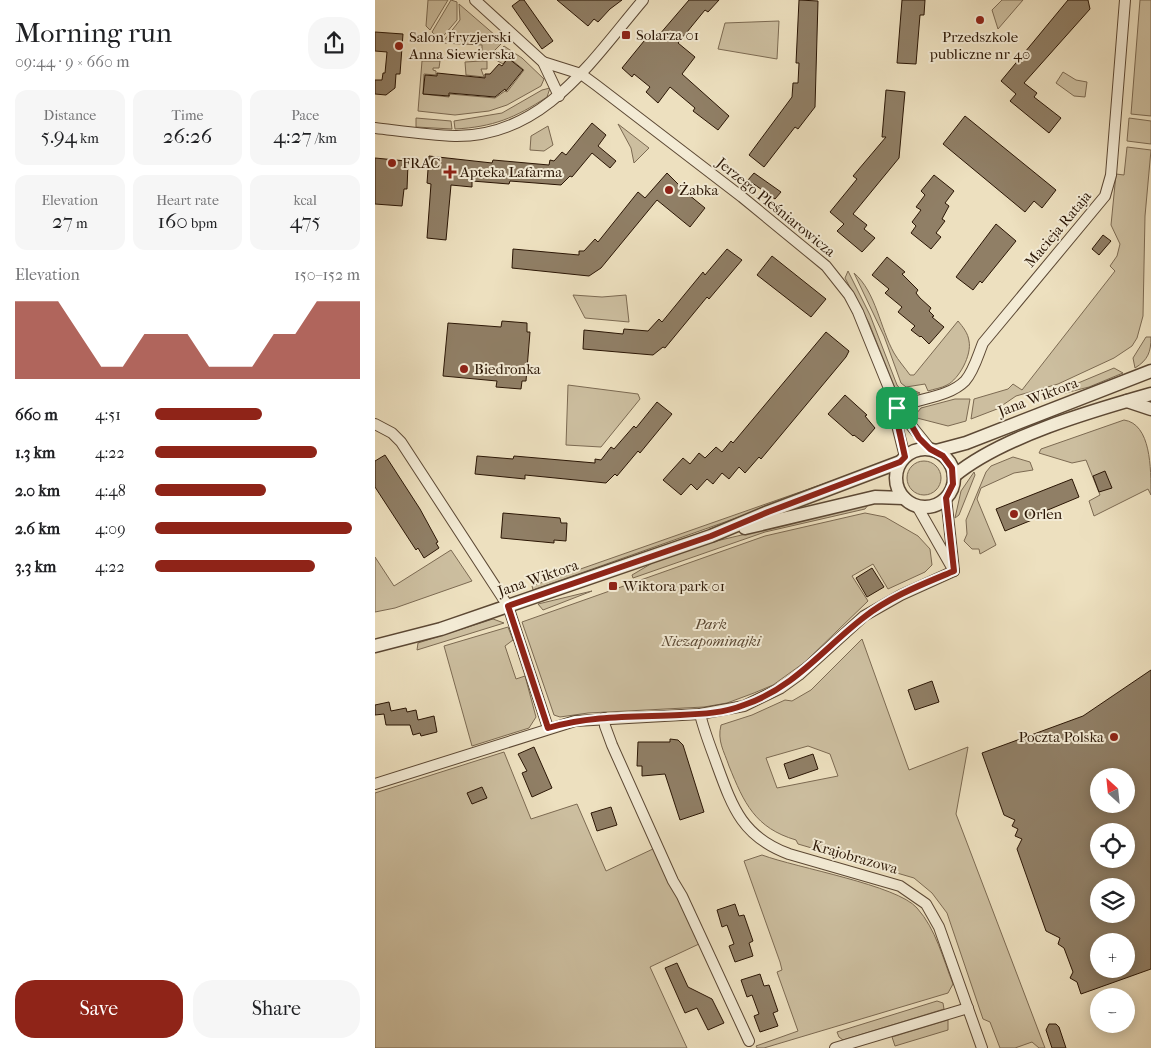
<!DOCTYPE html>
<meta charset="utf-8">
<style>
:root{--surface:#fff;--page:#f6f6f6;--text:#202124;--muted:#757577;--accent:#8f2418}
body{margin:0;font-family:"IM FELL French Canon",serif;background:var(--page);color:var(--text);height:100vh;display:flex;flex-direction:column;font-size:19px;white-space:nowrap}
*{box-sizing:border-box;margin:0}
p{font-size:16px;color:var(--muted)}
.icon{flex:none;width:28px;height:28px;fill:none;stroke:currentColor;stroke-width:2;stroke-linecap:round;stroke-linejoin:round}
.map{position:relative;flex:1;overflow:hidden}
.sheet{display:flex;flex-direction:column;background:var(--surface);width:375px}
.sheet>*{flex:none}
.needle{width:32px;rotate:333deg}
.tools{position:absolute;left:715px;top:768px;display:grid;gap:10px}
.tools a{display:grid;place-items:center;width:45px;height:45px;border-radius:50%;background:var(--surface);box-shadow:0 2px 12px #0003;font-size:25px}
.pin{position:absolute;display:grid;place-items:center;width:42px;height:42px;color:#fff;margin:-21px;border-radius:10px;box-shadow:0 2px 8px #0006}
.round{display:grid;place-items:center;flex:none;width:52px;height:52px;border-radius:20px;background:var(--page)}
.summary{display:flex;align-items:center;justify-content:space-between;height:85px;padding:0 15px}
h1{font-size:28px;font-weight:600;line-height:38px}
.metrics{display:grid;grid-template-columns:repeat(3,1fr);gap:8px;height:85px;padding:5px 15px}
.metrics div{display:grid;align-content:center;border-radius:12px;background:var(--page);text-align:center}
.metrics b{font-size:21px;font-weight:600}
.metrics small{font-size:14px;font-weight:400}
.metrics p{font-size:14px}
.chart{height:140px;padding:10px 15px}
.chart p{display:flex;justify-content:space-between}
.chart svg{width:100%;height:90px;margin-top:5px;fill:var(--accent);opacity:.7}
.button{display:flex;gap:10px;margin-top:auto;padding:10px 15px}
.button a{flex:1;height:58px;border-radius:20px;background:var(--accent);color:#fff;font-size:20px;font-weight:600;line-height:58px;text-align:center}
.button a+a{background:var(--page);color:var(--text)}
ul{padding:0 15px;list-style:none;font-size:16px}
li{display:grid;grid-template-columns:80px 60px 1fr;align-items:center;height:38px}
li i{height:12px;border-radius:6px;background:var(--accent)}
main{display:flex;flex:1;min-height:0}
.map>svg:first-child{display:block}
.green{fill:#ccbe9f;stroke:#7c6a52;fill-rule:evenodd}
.building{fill:#907f66;stroke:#2b1605;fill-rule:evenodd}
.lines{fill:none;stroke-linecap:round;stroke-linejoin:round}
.minor-casing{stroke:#5c4834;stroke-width:12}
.tertiary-casing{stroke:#5c4834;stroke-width:15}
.minor{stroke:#f3ebd5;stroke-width:10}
.tertiary{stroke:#f3ebd5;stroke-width:12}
.route-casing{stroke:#fff;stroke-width:10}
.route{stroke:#8f2418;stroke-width:6}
.poi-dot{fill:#8f2418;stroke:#f3ebd5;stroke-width:2}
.labels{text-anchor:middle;stroke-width:4;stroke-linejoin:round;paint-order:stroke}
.poi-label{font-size:15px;fill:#2b1605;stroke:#f3ebd5;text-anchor:start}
.street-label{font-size:15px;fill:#2b1605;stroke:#f3ebd5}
.park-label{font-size:15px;font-style:italic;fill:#5b4833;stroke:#f3ebd5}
</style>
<main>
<section class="sheet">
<div class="summary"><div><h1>Morning run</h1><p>09:44 · 9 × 660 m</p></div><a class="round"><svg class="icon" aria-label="share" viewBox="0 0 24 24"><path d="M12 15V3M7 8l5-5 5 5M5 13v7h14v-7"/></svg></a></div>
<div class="metrics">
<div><p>Distance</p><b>5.94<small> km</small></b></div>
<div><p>Time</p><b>26:26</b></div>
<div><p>Pace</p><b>4:27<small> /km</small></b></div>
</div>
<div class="metrics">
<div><p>Elevation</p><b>27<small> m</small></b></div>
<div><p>Heart rate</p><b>160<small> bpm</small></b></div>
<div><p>kcal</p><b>475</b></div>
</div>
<div class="chart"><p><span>Elevation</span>150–152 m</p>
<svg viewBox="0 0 160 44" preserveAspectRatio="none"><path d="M0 44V6L10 6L20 6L30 22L40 38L50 38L60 22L70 22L80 22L90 38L100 38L110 38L120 22L130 22L140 6L150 6L160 6V44z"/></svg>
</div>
<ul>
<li><b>660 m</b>4:51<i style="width:52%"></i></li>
<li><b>1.3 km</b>4:22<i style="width:79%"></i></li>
<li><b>2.0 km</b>4:48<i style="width:54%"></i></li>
<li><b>2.6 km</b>4:09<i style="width:96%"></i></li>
<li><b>3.3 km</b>4:22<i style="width:78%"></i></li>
</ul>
<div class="button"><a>Save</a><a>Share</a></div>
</section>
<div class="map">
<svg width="776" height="1048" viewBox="0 0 776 1048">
<rect width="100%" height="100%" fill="#ede0bf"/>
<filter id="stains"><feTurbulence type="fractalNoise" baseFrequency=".004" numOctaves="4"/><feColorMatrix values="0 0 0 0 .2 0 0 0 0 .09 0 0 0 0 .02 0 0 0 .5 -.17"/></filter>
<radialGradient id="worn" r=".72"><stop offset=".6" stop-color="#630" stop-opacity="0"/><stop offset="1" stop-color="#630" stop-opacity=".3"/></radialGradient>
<g class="green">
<polygon points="53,0 73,0 55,30 51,26"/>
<polygon points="76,0 82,2 82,20 65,40 57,32"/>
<polygon points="627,0 648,0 623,29 617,10"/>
<polygon points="765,0 776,0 776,116 756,114"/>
<polygon points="84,4 128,42 112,58 107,58 107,45 67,43 85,20"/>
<polygon points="404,21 402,59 343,49 350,23"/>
<polygon points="129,46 147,58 169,79 166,86 132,105 114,111 80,115 43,111 47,61 65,61 64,68 58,68 58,70 61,71 61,75 49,74 48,94 74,97 75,94 120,98 130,91 132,92 149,70 133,57 128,64 121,60 121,56"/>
<polygon points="106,61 112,61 112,69 106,69 109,77 91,75 90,62"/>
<polygon points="688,72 701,80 712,82 710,97 699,96 681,83"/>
<path d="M175 88 172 97C140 118 118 127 80 129L79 121 127 113 167 90Z"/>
<polygon points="41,118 76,121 77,129 41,127"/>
<polygon points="754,118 776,121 776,144 752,141"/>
<polygon points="243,124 274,148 259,163 256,148"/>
<polygon points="173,126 178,145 169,151 155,150 156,136"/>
<polygon points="752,147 776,150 770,216 768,316 762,338 757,346 739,358 683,384 641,396 622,409 596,419 599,399 633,389 638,384 647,390 740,271 735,266 742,256 745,244 736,225 741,174 749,175"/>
<polygon points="473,271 495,315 522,385 527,391 540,391 545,393 529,395 520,388 494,323 470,278"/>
<path d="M479 273C501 292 505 328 519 353 523 360 530 368 535 375H539L583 321C588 327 593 333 594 341 597 355 584 379 572 385 567 388 559 389 553 391L550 384 531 387 526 383 509 336Z"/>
<polygon points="198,295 227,297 251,295 254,322 210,318"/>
<path d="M771 337H776C776 352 773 360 760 368L758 358Z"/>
<polygon points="739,368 748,373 714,387 686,394 684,391"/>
<polygon points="193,385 263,394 265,399 226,447 191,445"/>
<polygon points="580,399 595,399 591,421 573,426 542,418 541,414 546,408"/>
<path d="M749 420C776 424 776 468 776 495L773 489 719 516 714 501 725 495 711 460 697 463 664 453 666 449Z"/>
<polygon points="638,457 655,462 658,470 639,473 606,488 602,499 621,545 605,554 604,549 597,549 589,541 592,534 591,520 611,472 616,466"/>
<circle cx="549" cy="478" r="17"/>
<polygon points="485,471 395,506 158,590 157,586"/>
<polygon points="599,472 600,475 584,515 580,518 586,491"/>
<polygon points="493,505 490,509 390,532 258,578 257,575 279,562 333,543"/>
<polygon points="490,513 510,517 543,536 555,549 557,565 550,572 513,589 498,564 477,576 493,601 430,662 398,685 379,693 352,703 329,707 213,713 185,717 179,715 147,622 390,536"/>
<polygon points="76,550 97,581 20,608 0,612 0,557 19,586"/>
<polygon points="217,591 168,610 163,604"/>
<polygon points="118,619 129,623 42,650 43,643"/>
<polygon points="133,627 138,640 130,646 141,679 150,676 161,717 154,728 97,746 69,646"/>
<path d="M487 639 534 770 593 747 581 814 670 1048H664L657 1042 640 1048H625L615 1022 608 1019 572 913 557 893 539 878 423 844 421 840C380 828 369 803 354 766 349 751 342 741 346 725L377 715 410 700 417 701 436 690ZM433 746 455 754 463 776 402 788 391 758Z"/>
<polygon points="129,752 156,819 202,804 231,871 280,848 324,944 275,967 312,1048 0,1048 0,793"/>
<path d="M387 855C422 868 522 885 542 908 561 929 568 959 578 984L573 993 389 1048H382L381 1046 423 1031 402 972 407 970 405 962 369 861Z"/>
<polygon points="562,1001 568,1003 569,1009 468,1040 464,1037 462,1032"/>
<polygon points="573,1020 573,1030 520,1046 517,1037"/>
</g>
<g class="building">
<polygon points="145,0 149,0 178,41 167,49 137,6"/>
<polygon points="182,0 247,0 235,9 223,22 219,19 213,26"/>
<polygon points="314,0 344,0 333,12 330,10 303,43 320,57 307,74 354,116 343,130 318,111 320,108 295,87 283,103 271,92 275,87 259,74 257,77 247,68 278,30 284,35"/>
<polygon points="424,0 443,1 440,107 423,129 420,127 389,167 374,155 417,97 418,83 423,83 424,63 421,63"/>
<polygon points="527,0 550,0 549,15 545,15 541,64 522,63"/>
<polygon points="693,0 713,0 715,9 649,83 662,93 659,97 686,118 674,133 635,101 641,94 626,81"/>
<polygon points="0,32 28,34 25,74 21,74 20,88 11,95 0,94 0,80 7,80 8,73 10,73 12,52 0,51"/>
<polygon points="133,58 148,70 131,91 130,89 120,97 74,93 74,96 48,94 50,75 62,76 62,73 110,78 110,74 115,74 124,64 127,66"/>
<polygon points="511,90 530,92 524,158 478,214 492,225 489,229 500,238 487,252 462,231 469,224 455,212 482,179 478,176 511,137 507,137"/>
<polygon points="590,116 681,190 667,208 659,201 650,212 568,144"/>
<polygon points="217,123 231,135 223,146 241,161 235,168 217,153 197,177 195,176 186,185 135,181 134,184 97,181 97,187 76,185 71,240 52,238 56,184 52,183 54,156 117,163 118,160 174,165 175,160 179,161 187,152 191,155"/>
<polygon points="0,158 31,161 31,164 33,164 32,189 29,189 27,206 0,204"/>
<polygon points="292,173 304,185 303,186 330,208 315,227 282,200 226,268 214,276 137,268 138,249 204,255 204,251 209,251 220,239 223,242 263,192 270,198"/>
<polygon points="379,173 406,192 400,199 373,180"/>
<polygon points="559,175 579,191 570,203 574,206 567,219 570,221 561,233 566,237 556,249 536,233 541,226 537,222 546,210 541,207 550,195 546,191"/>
<polygon points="621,224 641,241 607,283 605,281 598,290 581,277"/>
<polygon points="728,235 736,241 724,255 717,249"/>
<polygon points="352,249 367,260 334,299 332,297 290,348 288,347 278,355 208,349 209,330 248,334 249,329 273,331 284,319 287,322 328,272 330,275"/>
<polygon points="397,256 451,299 436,317 382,275"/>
<polygon points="512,257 530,272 527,274 543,290 541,293 545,298 556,308 554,311 559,316 557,317 569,327 554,344 546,336 545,337 536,330 540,326 523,312 527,307 510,293 514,289 497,275"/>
<polygon points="127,321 152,323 152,332 155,332 151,381 147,381 146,389 121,387 122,381 68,376 73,323 126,327"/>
<polygon points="451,332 474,351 471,357 386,459 384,457 370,473 364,467 354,479 347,473 338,484 332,479 322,490 316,484 306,495 288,480 308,458 315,464 324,453 330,458 341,447 347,452 356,441 358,443"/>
<polygon points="470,395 492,415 490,416 500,428 488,442 479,435 478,436 453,414"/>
<polygon points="282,402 297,414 265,453 263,451 242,476 240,474 231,483 150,475 150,479 100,474 102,456 138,459 139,456 220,463 220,459 226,460 236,447 239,449 259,426 261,428"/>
<polygon points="10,455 45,509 63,542 61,543 64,548 49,558 43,548 41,550 0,487 0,461"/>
<polygon points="730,471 737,488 724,492 718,476"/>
<polygon points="697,479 704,497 656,517 657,520 630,531 621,509"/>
<polygon points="128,513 185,518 186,523 192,523 191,541 179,540 179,543 126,538"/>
<polygon points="497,568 509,587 492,597 481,578"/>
<path d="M776 670V969L706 994 702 982 695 978 698 972 689 948 683 944 685 938 671 931 642 849 647 839 640 836 643 829 637 826 640 820 629 815 607 753 708 716ZM724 776H751V804H724ZM724 831H751V859H724ZM724 886H751V914H724ZM724 941H751V969H724Z"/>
<polygon points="557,681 564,702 540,710 533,690"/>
<polygon points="14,702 16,711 31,708 32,712 41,710 43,720 59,716 62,732 46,736 45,733 38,735 35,725 11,725 9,714 0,715 0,705"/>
<polygon points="295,739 303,740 308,745 329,812 305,820 290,774 267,776 267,766 262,766 263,742 295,742"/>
<polygon points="159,747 177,788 157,797 147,773 152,771 143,754"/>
<polygon points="438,754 443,769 414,779 409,764"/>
<polygon points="107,787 112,798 97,804 92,793"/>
<polygon points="236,807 242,825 222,831 216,813"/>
<polygon points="360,904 364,916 369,915 378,941 374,943 378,956 360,962 354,946 359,944 352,925 347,927 342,910"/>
<polygon points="302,963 313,987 337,999 349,1023 333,1030 322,1008 310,1013 290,968"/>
<polygon points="385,974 389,986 394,985 403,1011 398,1013 403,1026 385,1032 379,1016 384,1014 377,995 372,997 366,980"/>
<polygon points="674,1024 681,1024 684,1027 691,1048 677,1048 671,1030"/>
</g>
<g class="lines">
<defs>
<g id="minor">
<polyline points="100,0 168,62 184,96"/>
<polyline points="168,62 206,74 221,85 367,197 451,266 474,295 483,312 522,408 555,449"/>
<path d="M0 128C26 131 53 135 80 136 169 137 217 60 268 0"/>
<path d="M522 408C542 398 573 398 590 381 599 371 603 355 608 343L730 196 736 175 750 0"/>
<polyline points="522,408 521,421 530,457"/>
<polyline points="0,424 17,433 26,442 133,606 173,728"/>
<polyline points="571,497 579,570"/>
<polyline points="542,506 579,571"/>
<path d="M325 714C329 731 336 748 342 765 358 809 368 837 414 854L525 886 551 904 564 927 607 1048"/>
<polyline points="229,718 230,726 237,745 298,881 307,896 374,1041"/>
<polyline points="0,784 200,721 325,714 369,706 406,688 424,675 489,616 526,595 579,571"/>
<polyline points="460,1048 593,1008"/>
</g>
<g id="tertiary">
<polyline points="752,401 776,409"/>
<circle cx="550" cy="478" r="29"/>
<polyline points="561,451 591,443 776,371"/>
<path d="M579 476C626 437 716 411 776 394"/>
<polyline points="370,528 500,497 529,498"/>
<polyline points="0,646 66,629 336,536 393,512 525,462"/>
</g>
</defs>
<use href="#minor" class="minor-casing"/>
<use href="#tertiary" class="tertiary-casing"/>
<use href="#minor" class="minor"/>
<use href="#tertiary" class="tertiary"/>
</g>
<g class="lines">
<defs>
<path id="route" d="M522 408 531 416 544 438 555 449 568 456 577 468 578 484 571 498 579 571C548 584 514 597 488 618 448 649 419 688 369 705 349 713 327 714 305 715 261 717 216 715 173 728L133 606 336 536 393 512 525 462 530 457 522 421Z"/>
</defs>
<use href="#route" class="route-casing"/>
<use href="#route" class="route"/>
</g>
<g class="poi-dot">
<circle cx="605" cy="20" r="5"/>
<rect x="246" y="30" width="10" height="10" rx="2.5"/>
<circle cx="24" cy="46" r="5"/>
<circle cx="17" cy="163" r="5"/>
<path d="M72.5 164.5h5v5h5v5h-5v5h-5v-5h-5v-5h5z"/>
<circle cx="294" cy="190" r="5"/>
<circle cx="89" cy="369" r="5"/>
<circle cx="639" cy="514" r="5"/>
<rect x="233" y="581" width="10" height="10" rx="2.5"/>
<circle cx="739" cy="737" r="5"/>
</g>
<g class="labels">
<g class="poi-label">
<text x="261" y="40">Solarza 01</text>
<text x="34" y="42">Salon Fryzjerski<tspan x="34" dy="17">Anna Siewierska</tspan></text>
<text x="605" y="42" text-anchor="middle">Przedszkole<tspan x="605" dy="17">publiczne nr 40</tspan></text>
<text x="27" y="168">FRAC</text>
<text x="85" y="177">Apteka Lafarma</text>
<text x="304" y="195">Żabka</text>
<text x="99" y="374">Biedronka</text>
<text x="649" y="519">Orlen</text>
<text x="248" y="591">Wiktora park 01</text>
<text x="729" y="742" text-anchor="end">Poczta Polska</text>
</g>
<g class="street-label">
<text transform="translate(401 207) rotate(39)" y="5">Jerzego Pleśniarowicza</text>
<text transform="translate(683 229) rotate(-50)" y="5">Macieja Rataja</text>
<text transform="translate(663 397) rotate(-21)" y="5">Jana Wiktora</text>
<text transform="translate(163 578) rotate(-19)" y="5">Jana Wiktora</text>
<text transform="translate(480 857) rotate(16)" y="5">Krajobrazowa</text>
</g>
<g class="park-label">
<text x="336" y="629">Park<tspan x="336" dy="17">Niezapominajki</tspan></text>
</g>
</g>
<rect width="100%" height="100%" filter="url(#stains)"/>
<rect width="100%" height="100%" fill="url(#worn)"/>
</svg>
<div class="tools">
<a><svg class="needle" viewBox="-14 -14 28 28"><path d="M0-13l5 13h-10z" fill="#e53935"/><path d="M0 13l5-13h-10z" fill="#757577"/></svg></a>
<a><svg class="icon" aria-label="locate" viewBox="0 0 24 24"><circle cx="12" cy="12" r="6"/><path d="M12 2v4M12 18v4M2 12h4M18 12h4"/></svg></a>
<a><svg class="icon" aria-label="layers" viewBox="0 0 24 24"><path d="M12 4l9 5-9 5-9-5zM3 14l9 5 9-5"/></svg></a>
<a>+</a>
<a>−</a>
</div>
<div class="pin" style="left:522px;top:408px;background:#1e9e55"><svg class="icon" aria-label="arrive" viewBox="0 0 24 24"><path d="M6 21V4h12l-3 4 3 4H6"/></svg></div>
</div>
</main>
